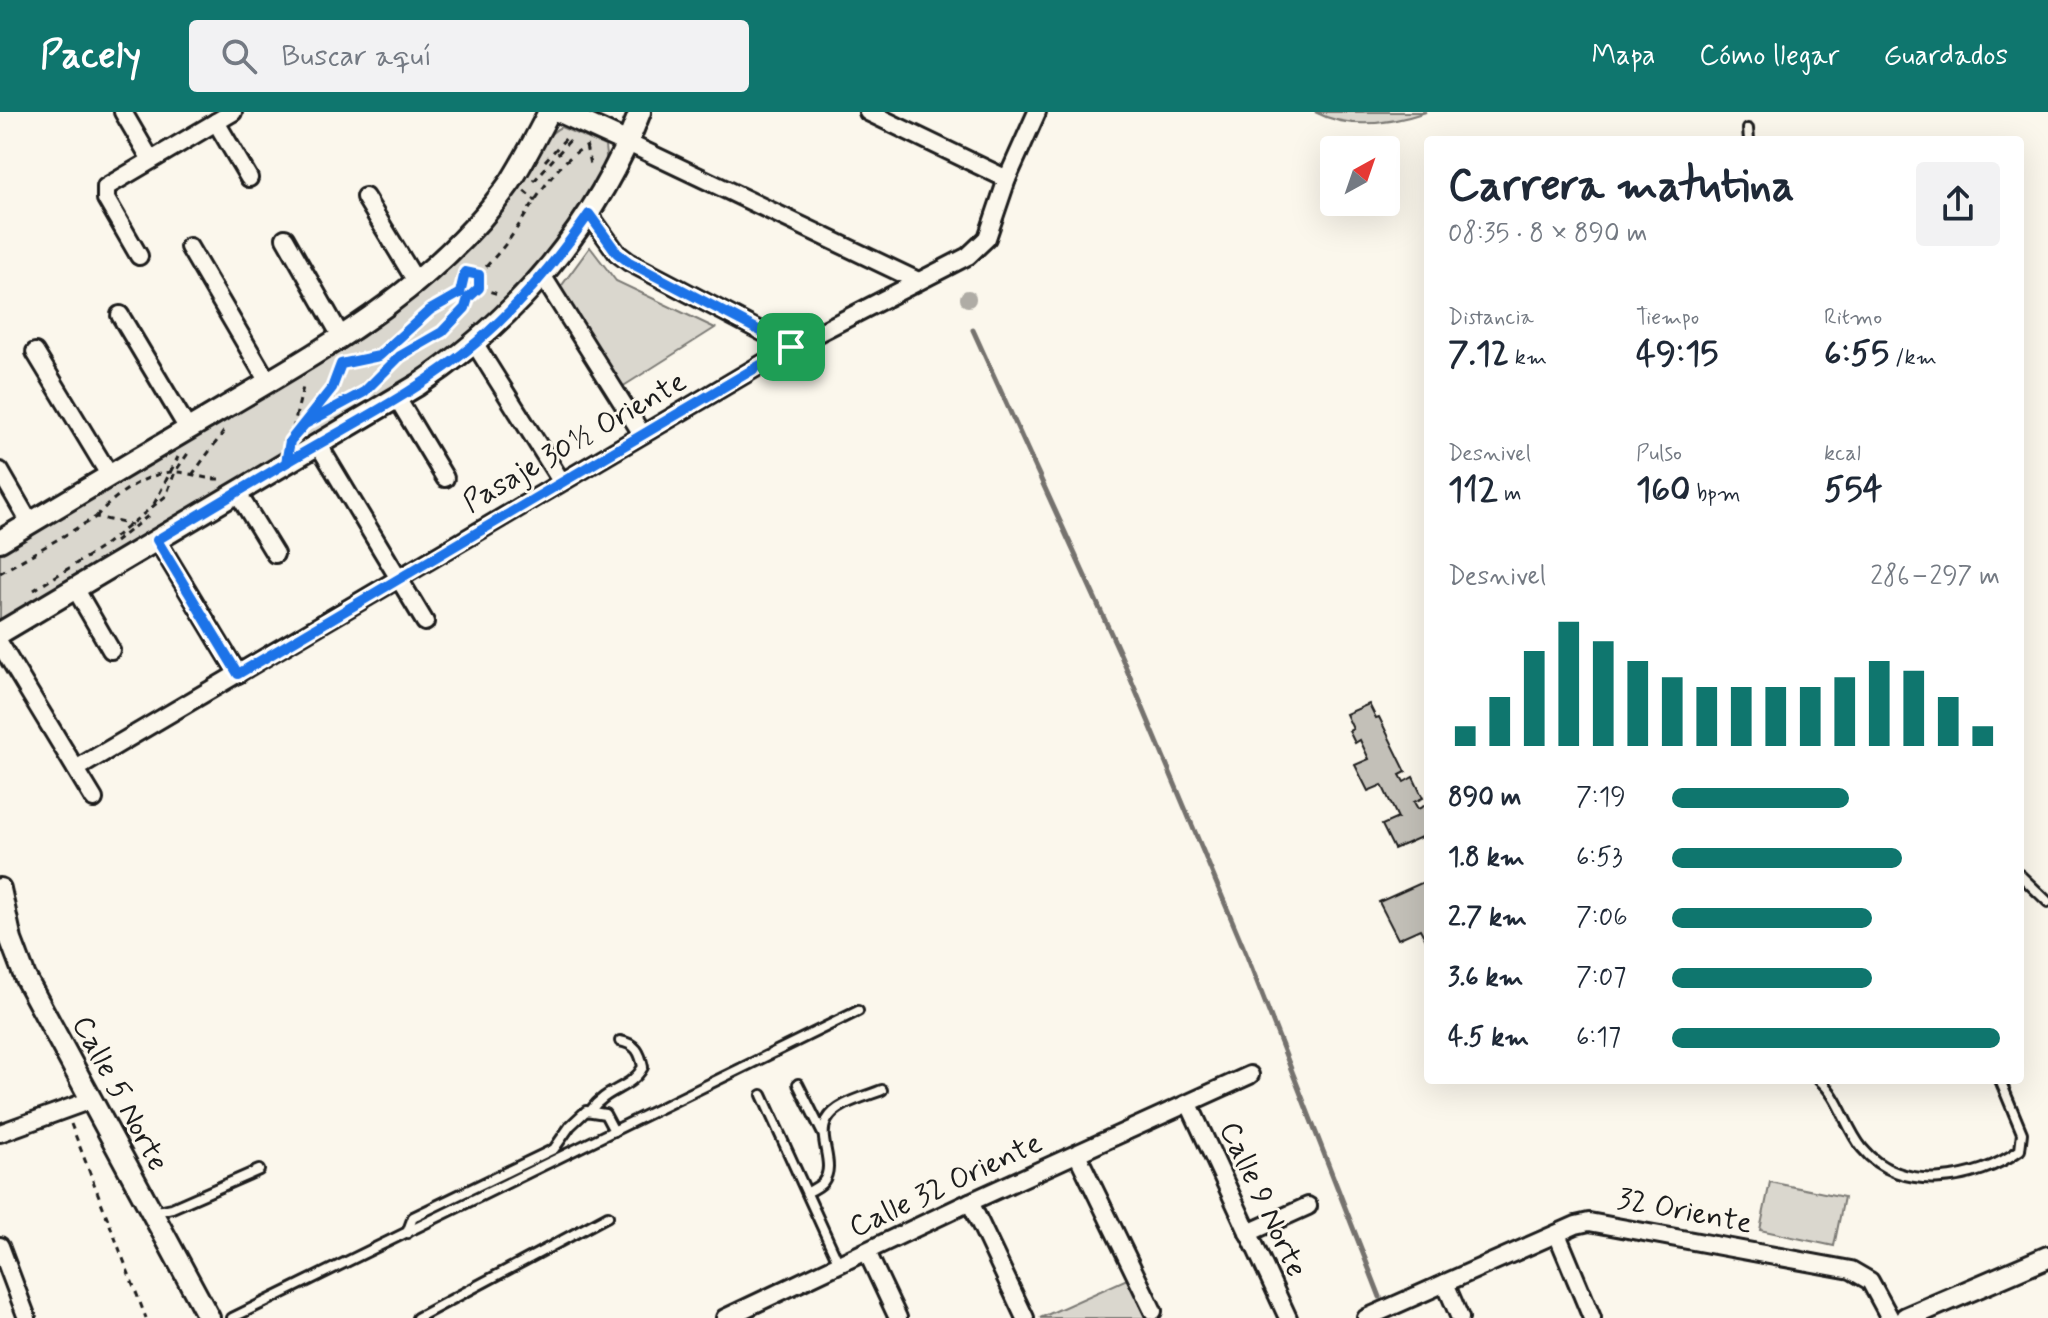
<!DOCTYPE html>
<html lang="es">
<meta charset="utf-8">
<style>
:root{--surface:#fff;--page:#f2f2f3;--text:#1f2937;--muted:#747a83;--accent:#0f766e}
body{margin:0;font-family:Mynerve,sans-serif;background:var(--page);color:var(--text);height:100vh;display:flex;flex-direction:column;font-size:30px;white-space:nowrap}
*{box-sizing:border-box;margin:0}
p{font-size:26px;color:var(--muted)}
.icon{flex:none;width:44px;height:44px;fill:none;stroke:currentColor;stroke-width:2;stroke-linecap:round;stroke-linejoin:round}
.map{position:relative;flex:1;overflow:hidden}
.panel{position:absolute;left:1424px;top:24px;width:600px;height:948px;display:flex;flex-direction:column;background:var(--surface);border-radius:8px;box-shadow:0 8px 32px #0002}
.panel>*{flex:none}
.needle{width:52px;rotate:40deg}
.tools{position:absolute;left:1320px;top:24px;display:grid;gap:16px}
.tools a{display:grid;place-items:center;width:80px;height:80px;border-radius:8px;background:var(--surface);box-shadow:0 8px 32px #0002;font-size:40px}
.pin{position:absolute;display:grid;place-items:center;width:68px;height:68px;color:#fff;margin:-34px;border-radius:16px;box-shadow:0 4px 12px #0006}
.round{display:grid;place-items:center;flex:none;width:84px;height:84px;border-radius:8px;background:var(--page)}
.headline{display:flex;align-items:center;justify-content:space-between;height:136px;padding:0 24px}
h1{font-size:44px;font-weight:700;line-height:60px}
.metrics{display:grid;grid-template-columns:repeat(3,1fr);gap:12px;height:136px;padding:8px 24px}
.metrics div{display:grid;align-content:center}
.metrics b{font-size:34px;font-weight:700}
.metrics small{font-size:22px;font-weight:400}
.metrics p{font-size:22px}
.chart{height:224px;padding:16px 24px}
.chart p{display:flex;justify-content:space-between}
.chart svg{width:100%;height:144px;margin-top:8px;stroke:var(--accent);stroke-width:6}
ul{padding:0 24px;list-style:none;font-size:26px}
li{display:grid;grid-template-columns:128px 96px 1fr;align-items:center;height:60px}
li i{height:20px;border-radius:10px;background:var(--accent)}
header{display:flex;align-items:center;gap:48px;box-sizing:border-box;height:112px;padding:0 40px;background:var(--accent);color:#fff}
header strong{font-size:38px}
nav{display:flex;gap:44px;margin-inline-start:auto;font-size:28px}
.search{width:560px;height:72px;background:var(--page);display:flex;align-items:center;gap:20px;box-sizing:border-box;padding:0 28px;border-radius:8px;color:var(--muted);font-size:30px}
.map>svg:first-child{display:block}
.green{fill:#dad7ce;stroke:#7b7a75;stroke-width:2}
.lines{fill:none;stroke-linecap:round;stroke-linejoin:round}
.stream{stroke:#74726e;stroke-width:5}
.canal{stroke:#afaca5;stroke-width:16}
.building{fill:#c3c0b8;stroke:#1c1c1c;stroke-width:2}
.service-casing{stroke:#1c1c1c;stroke-width:14}
.minor-casing{stroke:#1c1c1c;stroke-width:22}
.tertiary-casing{stroke:#1c1c1c;stroke-width:26}
.path{stroke:#1c1c1c;stroke-width:3;stroke-dasharray:6 6;stroke-linecap:butt}
.service{stroke:#fbf7ec;stroke-width:8}
.minor{stroke:#fbf7ec;stroke-width:16}
.tertiary{stroke:#fbf7ec;stroke-width:20}
.route-casing{stroke:#fff;stroke-width:16}
.route{stroke:#1a73e8;stroke-width:10}
.labels{text-anchor:middle;stroke-width:6;stroke-linejoin:round;paint-order:stroke}
.street-label{font-size:30px;fill:#1c1c1c;stroke:#fbf7ec}
</style>
<header>
<strong>Pacely</strong>
<div class="search"><svg class="icon" aria-label="search" viewBox="0 0 24 24"><circle cx="10" cy="10" r="6"/><path d="M15 15l6 6"/></svg>Buscar aquí</div>
<nav><a>Mapa</a><a>Cómo llegar</a><a>Guardados</a></nav>
</header>
<div class="map">
<svg width="2048" height="1206" viewBox="0 0 2048 1206">
<rect width="100%" height="100%" fill="#fbf7ec"/>
<filter id="ink" filterUnits="userSpaceOnUse"><feTurbulence type="fractalNoise" baseFrequency=".0125" numOctaves="2"/><feDisplacementMap in="SourceGraphic" scale="16" xChannelSelector="R" yChannelSelector="G"/><feConvolveMatrix kernelMatrix="1 2 1 2 8 2 1 2 1" color-interpolation-filters="sRGB"/></filter>
<g filter="url(#ink)">
<g class="green">
<path d="M1315 0H1426C1390 12 1349 18 1315 0Z"/>
<path d="M561 15 605 34 607 54 570 111 532 162 478 218 427 258 0 511V442L363 225C425 179 482 128 525 63 536 47 543 23 561 15Z"/>
<polygon points="590,135 616,169 715,216 622,275 557,180"/>
<polygon points="1770,1070 1844,1085 1834,1134 1760,1118"/>
<polygon points="1127,1167 1146,1206 1040,1206"/>
</g>
<g class="lines">
<polyline class="stream" points="973,218 1119,539 1247,844 1380,1185"/>
<polyline class="canal" points="968,186 968,187"/>
</g>
<g class="building">
<polygon points="1369,592 1376,606 1379,605 1406,660 1400,663 1404,670 1413,665 1423,686 1414,690 1418,697 1428,692 1428,722 1394,737 1382,713 1398,706 1382,673 1368,679 1355,653 1369,647 1360,628 1355,631 1349,619 1353,617 1346,602"/>
<polygon points="1428,768 1428,832 1420,817 1398,827 1379,790"/>
</g>
<g class="lines">
<defs>
<g id="service">
<polyline points="1748,17 1749,28"/>
<polyline points="2020,763 2048,790"/>
<path d="M1819 968C1839 984 1845 1015 1862 1036 1900 1083 1977 1069 2020 1038L2022 1021 2000 968"/>
<polyline points="798,972 823,1022"/>
<polyline points="762,983 839,1152"/>
<path d="M591 998C607 976 631 977 643 955 640 940 636 932 620 929"/>
<path d="M808 1080C812 1078 820 1074 823 1070 837 1052 816 1027 827 1008 836 991 865 985 882 978"/>
<polyline points="153,1100 172,1096 259,1058"/>
<polyline points="407,1121 413,1105 554,1037 570,1014 586,999 605,1002 614,1019"/>
<polyline points="232,1206 858,899"/>
<polyline points="417,1206 608,1104"/>
</g>
<g id="minor">
<polyline points="123,0 151,48"/>
<polyline points="868,0 1007,67"/>
<polyline points="216,10 249,66"/>
<polyline points="628,31 916,168"/>
<polyline points="365,85 417,171"/>
<polyline points="589,102 617,141 629,150 791,235"/>
<polyline points="285,126 342,226"/>
<polyline points="189,135 268,270"/>
<polyline points="139,144 106,87 106,75 233,0"/>
<polyline points="542,163 642,322"/>
<polyline points="120,203 188,317"/>
<polyline points="475,232 561,369"/>
<polyline points="35,240 110,364"/>
<polyline points="397,286 445,366"/>
<polyline points="318,332 425,510"/>
<polyline points="0,359 30,411"/>
<polyline points="237,380 275,442"/>
<polyline points="157,428 238,562"/>
<polyline points="75,476 111,538"/>
<polyline points="0,532 94,687"/>
<polyline points="76,657 791,235 968,144 987,126 1007,67 1037,0"/>
<polyline points="1189,992 1288,1206"/>
<polyline points="0,1021 91,988"/>
<polyline points="1077,1042 1153,1199"/>
<polyline points="970,1090 1025,1206"/>
<polyline points="1248,1121 1308,1094"/>
<polyline points="1557,1122 1592,1206"/>
<polyline points="0,1134 27,1206"/>
<polyline points="867,1140 898,1206"/>
<polyline points="1445,1171 1460,1206"/>
<polyline points="725,1206 970,1090 1250,963"/>
<polyline points="1366,1206 1576,1113 1589,1110 1851,1158 1870,1169 1890,1206"/>
</g>
<g id="tertiary">
<polyline points="560,0 628,31"/>
<path d="M0 429C75 384 149 340 224 296 331 233 438 173 511 69 525 47 537 23 549 0"/>
<path d="M0 521 418 273C518 206 597 112 640 0"/>
<polyline points="0,777 11,828 25,865 209,1206"/>
<polyline points="1906,1206 2048,1145"/>
</g>
</defs>
<use href="#service" class="service-casing"/>
<use href="#minor" class="minor-casing"/>
<use href="#tertiary" class="tertiary-casing"/>
<g class="path">
<polyline points="586,34 591,57"/>
<polyline points="545,49 568,24"/>
<polyline points="534,69 571,27"/>
<polyline points="524,79 536,89"/>
<polyline points="463,159 479,163"/>
<polyline points="479,176 498,182"/>
<path d="M479 176V163C488 152 499 141 508 129 529 101 555 47 588 34"/>
<polyline points="341,252 379,244 386,238 430,198 460,181 465,160"/>
<polyline points="308,311 364,280 400,244 442,220 465,196 468,186 479,176"/>
<path d="M293 325C311 305 343 274 341 245"/>
<polyline points="290,329 304,271"/>
<polyline points="192,363 225,318"/>
<polyline points="154,392 178,345"/>
<path d="M96 405C113 384 148 359 177 360 192 361 206 368 221 367"/>
<polyline points="115,430 148,404 151,399"/>
<polyline points="0,461 96,405 132,413"/>
<polyline points="34,478 101,436 166,384 175,360 191,337"/>
<polyline points="71,1012 146,1206"/>
</g>
<use href="#service" class="service"/>
<use href="#minor" class="minor"/>
<use href="#tertiary" class="tertiary"/>
</g>
</g>
<g class="lines" filter="url(#ink)">
<defs>
<path id="route" d="M791 235 629 150 617 141 589 102C557 148 520 193 477 230 420 279 350 313 286 351L290 329 305 312 364 280 400 244 442 220 465 196 468 186 479 176V163L465 160 460 181 430 198 379 244 341 252 332 276 290 329 286 351 157 428 238 562 791 235"/>
</defs>
<use href="#route" class="route-casing"/>
<use href="#route" class="route"/>
</g>
<g class="labels">
<g class="street-label">
<text transform="translate(574 329) rotate(-30)" y="10">Pasaje 30½ Oriente</text>
<text transform="translate(121 981) rotate(62)" y="10">Calle 5 Norte</text>
<text transform="translate(945 1072) rotate(-25)" y="10">Calle 32 Oriente</text>
<text transform="translate(1264 1087) rotate(65)" y="10">Calle 9 Norte</text>
<text transform="translate(1685 1098) rotate(11)" y="10">32 Oriente</text>
</g>
</g>
</svg>
<div class="tools">
<a><svg class="needle" viewBox="-14 -14 28 28"><path d="M0-13l5 13h-10z" fill="#e53935"/><path d="M0 13l5-13h-10z" fill="#747a83"/></svg></a>
</div>
<div class="pin" style="left:791px;top:235px;background:#1e9e55"><svg class="icon" aria-label="arrive" viewBox="0 0 24 24"><path d="M6 21V4h12l-3 4 3 4H6"/></svg></div>
<section class="panel">
<div class="headline"><div><h1>Carrera matutina</h1><p>08:35 · 8 × 890 m</p></div><a class="round"><svg class="icon" aria-label="share" viewBox="0 0 24 24"><path d="M12 15V3M7 8l5-5 5 5M5 13v7h14v-7"/></svg></a></div>
<div class="metrics">
<div><p>Distancia</p><b>7.12<small> km</small></b></div>
<div><p>Tiempo</p><b>49:15</b></div>
<div><p>Ritmo</p><b>6:55<small> /km</small></b></div>
</div>
<div class="metrics">
<div><p>Desnivel</p><b>112<small> m</small></b></div>
<div><p>Pulso</p><b>160<small> bpm</small></b></div>
<div><p>kcal</p><b>554</b></div>
</div>
<div class="chart"><p><span>Desnivel</span>286–297 m</p>
<svg viewBox="0 0 160 44" preserveAspectRatio="none"><path d="M5 44V38M15 44V29M25 44V15M35 44V6M45 44V12M55 44V18M65 44V23M75 44V26M85 44V26M95 44V26M105 44V26M115 44V23M125 44V18M135 44V21M145 44V29M155 44V38"/></svg>
</div>
<ul>
<li><b>890 m</b>7:19<i style="width:54%"></i></li>
<li><b>1.8 km</b>6:53<i style="width:70%"></i></li>
<li><b>2.7 km</b>7:06<i style="width:61%"></i></li>
<li><b>3.6 km</b>7:07<i style="width:61%"></i></li>
<li><b>4.5 km</b>6:17<i style="width:100%"></i></li>
</ul>
</section>
</div>
